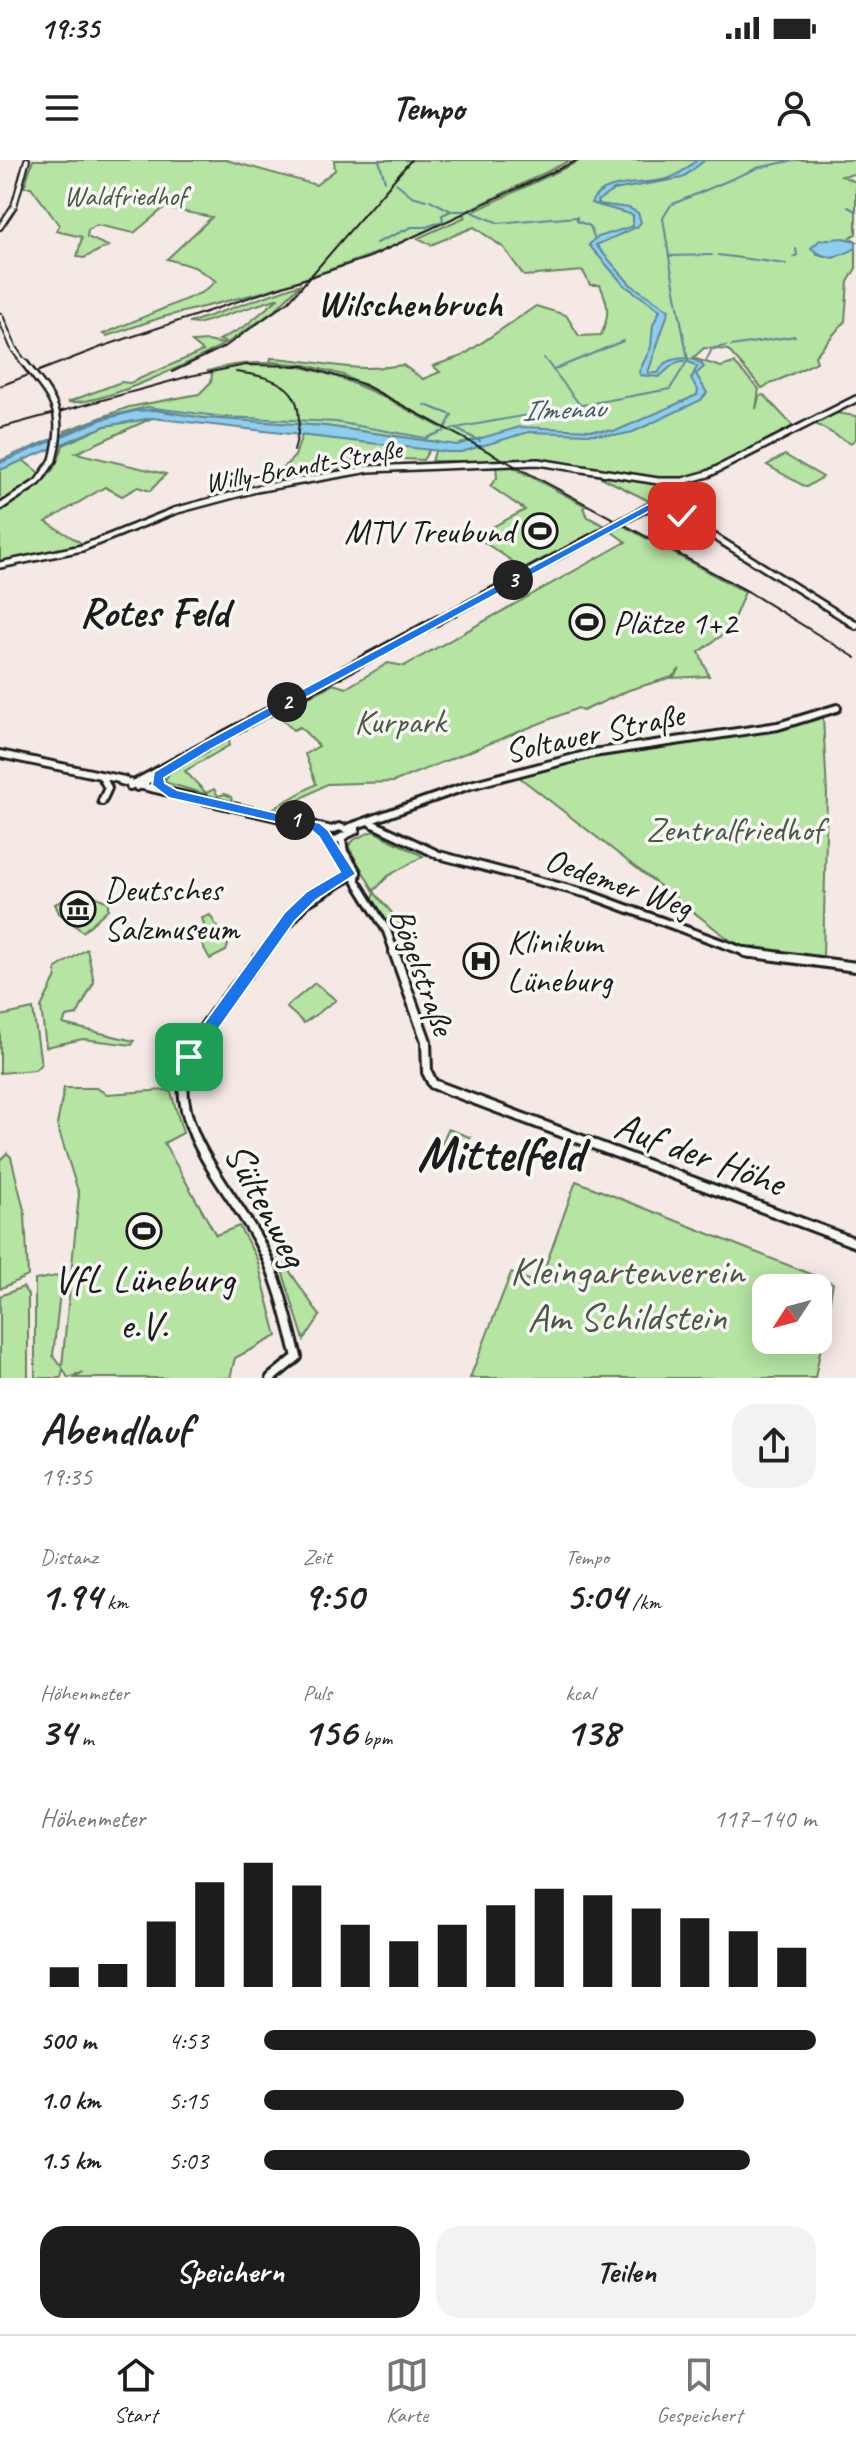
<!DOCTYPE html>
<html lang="de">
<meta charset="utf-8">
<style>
:root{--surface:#fff;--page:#f2f2f2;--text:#222;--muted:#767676;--line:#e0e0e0;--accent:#1c1c1c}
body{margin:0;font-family:Caveat,sans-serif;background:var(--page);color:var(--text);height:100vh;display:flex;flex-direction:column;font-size:30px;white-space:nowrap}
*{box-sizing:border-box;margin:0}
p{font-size:26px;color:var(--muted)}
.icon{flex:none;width:44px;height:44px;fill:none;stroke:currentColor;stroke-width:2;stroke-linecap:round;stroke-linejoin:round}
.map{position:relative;height:1218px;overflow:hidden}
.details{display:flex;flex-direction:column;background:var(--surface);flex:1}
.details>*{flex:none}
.needle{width:52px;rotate:234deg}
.fabs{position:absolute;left:752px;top:1114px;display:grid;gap:16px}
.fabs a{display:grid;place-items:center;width:80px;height:80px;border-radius:16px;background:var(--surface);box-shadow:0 4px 20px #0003;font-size:40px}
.pin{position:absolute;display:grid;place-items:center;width:68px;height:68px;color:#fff;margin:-34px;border-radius:16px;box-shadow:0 4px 12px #0006}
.km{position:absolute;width:40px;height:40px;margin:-20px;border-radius:50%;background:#222;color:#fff;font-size:22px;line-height:40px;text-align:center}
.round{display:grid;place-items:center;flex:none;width:84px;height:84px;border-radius:24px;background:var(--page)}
.headline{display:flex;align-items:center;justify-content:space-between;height:136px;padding:0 40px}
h1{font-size:44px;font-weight:700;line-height:60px}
.metrics{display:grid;grid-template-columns:repeat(3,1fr);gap:12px;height:136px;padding:8px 40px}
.metrics div{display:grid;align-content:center}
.metrics b{font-size:40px;font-weight:700}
.metrics small{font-size:22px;font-weight:400}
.metrics p{font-size:22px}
.chart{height:224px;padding:16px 40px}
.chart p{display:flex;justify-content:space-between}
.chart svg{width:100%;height:144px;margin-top:8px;stroke:var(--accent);stroke-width:6}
.action{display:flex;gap:16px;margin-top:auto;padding:16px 40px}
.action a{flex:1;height:92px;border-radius:24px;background:var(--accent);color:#fff;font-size:32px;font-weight:700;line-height:92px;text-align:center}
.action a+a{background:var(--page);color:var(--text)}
ul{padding:0 40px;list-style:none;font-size:26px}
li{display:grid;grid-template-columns:128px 96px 1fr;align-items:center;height:60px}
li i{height:20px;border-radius:10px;background:var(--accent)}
.status{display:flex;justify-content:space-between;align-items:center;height:56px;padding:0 40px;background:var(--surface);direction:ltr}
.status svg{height:22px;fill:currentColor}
header{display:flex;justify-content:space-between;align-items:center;height:104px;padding:0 40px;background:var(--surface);font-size:36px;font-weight:700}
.tab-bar{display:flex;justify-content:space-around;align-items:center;height:112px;border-top:2px solid var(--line);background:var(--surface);font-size:22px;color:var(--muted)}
.tab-bar a{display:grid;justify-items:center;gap:4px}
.tab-bar .current{color:var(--accent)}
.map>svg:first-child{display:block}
.green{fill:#b5e4a3;stroke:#688060;stroke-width:2;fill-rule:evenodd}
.water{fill:#8dcdee;stroke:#60869a;stroke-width:2}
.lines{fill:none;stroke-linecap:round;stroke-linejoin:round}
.stream{stroke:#60869a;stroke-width:2}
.secondary-far3-casing{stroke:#1c1c1c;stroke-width:8}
.secondary-far2-casing{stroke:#1c1c1c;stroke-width:10}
.secondary-far1-casing{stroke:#1c1c1c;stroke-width:12}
.secondary-casing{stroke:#1c1c1c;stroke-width:14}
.secondary-far3{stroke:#f6f6f2;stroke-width:4}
.secondary-far2{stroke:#f6f6f2;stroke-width:5}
.secondary-far1{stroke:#f6f6f2;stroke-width:6}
.secondary{stroke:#f6f6f2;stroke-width:8}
.rail{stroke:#1c1c1c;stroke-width:2}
.secondary-bridge-far1-casing{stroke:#1c1c1c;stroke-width:8;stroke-linecap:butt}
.secondary-bridge-casing{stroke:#1c1c1c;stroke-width:10;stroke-linecap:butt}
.secondary-bridge-far1{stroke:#f6f6f2;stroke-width:4}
.secondary-bridge{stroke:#f6f6f2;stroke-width:5}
.route{fill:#1a73e8;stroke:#fff;stroke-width:2}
.labels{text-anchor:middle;stroke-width:7;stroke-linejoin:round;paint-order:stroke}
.far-park-label{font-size:28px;fill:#4a5844;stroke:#f6f6f2}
.far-street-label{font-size:28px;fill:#1c1c1c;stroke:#f6f6f2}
.far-water-label{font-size:30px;font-style:italic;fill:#445a66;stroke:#f6f6f2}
.poi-label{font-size:34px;fill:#1c1c1c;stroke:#f6f6f2;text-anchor:start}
.park-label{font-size:34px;fill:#4a5844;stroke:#f6f6f2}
.street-label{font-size:34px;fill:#1c1c1c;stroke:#f6f6f2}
.far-district-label{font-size:36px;font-weight:bold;fill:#1c1c1c;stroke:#f6f6f2}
.near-street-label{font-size:40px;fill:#1c1c1c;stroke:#f6f6f2}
.near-park-label{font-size:40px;fill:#4a5844;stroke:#f6f6f2}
.near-poi-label{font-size:40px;fill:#1c1c1c;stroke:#f6f6f2}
.district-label{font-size:42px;font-weight:bold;fill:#1c1c1c;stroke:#f6f6f2}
.near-district-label{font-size:50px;font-weight:bold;fill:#1c1c1c;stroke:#f6f6f2}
</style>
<div class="status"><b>19:35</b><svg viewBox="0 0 49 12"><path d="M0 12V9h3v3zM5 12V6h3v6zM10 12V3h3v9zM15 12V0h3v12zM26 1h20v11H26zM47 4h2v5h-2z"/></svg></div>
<header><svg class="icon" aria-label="menu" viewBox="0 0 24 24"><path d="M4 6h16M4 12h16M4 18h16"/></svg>Tempo<svg class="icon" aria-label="person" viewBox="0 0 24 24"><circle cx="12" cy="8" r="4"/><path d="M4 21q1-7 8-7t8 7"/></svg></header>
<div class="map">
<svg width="856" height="1218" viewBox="0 0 856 1218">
<rect width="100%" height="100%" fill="#f5e9e6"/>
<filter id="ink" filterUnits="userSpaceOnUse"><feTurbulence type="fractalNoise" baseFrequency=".0125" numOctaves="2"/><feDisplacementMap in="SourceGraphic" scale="16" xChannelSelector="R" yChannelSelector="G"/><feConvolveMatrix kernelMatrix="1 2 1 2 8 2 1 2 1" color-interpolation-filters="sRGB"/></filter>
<g filter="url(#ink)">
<g class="green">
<path d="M33 0H226L316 25 335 10 334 0H571L469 50 473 52 581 0H856V14L842 16 856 22V74L850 77 856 81 827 79 817 94 833 98 856 88V108L848 122 845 161 815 196 817 202 762 228 728 190 704 188 693 198 721 207 734 203 759 229 756 249 759 236 764 235 793 266 707 313 687 319 663 320 554 301H432L438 282 325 266 203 258 155 250 135 251 100 260 65 275V271L129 247 199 234 211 222 212 214 208 211C294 184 369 229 442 268L343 215 306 205 270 202 271 198C321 200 350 214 403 205L423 219 440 212 433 206 462 196 536 146 566 155 579 176 601 175C610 155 609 145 600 125H590L583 111 524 116 504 88 474 67 431 85 418 78 465 57 463 54 377 93 306 118 263 132 163 157 107 176 103 174 203 132 216 121 194 107 167 99 212 57 164 48 134 73 97 65 88 70 87 77 108 86 84 98 77 97 82 77 56 71 59 65 31 27H24Z"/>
<polygon points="301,124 275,150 227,183 219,180 244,167 279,138 198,164 189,163"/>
<path d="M207 181 224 184C192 202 101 246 68 242L121 222 130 223 203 191 192 182Z"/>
<polygon points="836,253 856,256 856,279 850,283 814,263"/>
<path d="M152 258 76 293 166 314 150 331 138 327 122 336 105 327 46 362 83 384 0 403V349C30 335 55 319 63 285L105 266Z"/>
<polygon points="302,275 430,289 423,300 404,299 399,294 401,288 392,287 389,293 357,296 358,300 342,305 337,311 266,325 295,296"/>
<polygon points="785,295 823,317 806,327 767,305"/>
<polygon points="23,300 38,312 40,318 0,345 0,310"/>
<polygon points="496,305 509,305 586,346 583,348 588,357 605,366 524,409 475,376 525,350 490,326 497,318"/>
<polygon points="587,310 660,323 665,334 655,343 651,342"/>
<polygon points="622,365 745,432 729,470 699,492 709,516 673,518 680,509 672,517 629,530 583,551 578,548 393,622 327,624 279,651 272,649 316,624 305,594 319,586 300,567 293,570 281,558 290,554 286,549 333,524 346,528 388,503 404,506 626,382 612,372"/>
<polygon points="823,557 827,634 823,798 752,790 735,784 519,617 612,593 767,571"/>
<polygon points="229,580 230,585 185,611 206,633 214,629 218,636 225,634 231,637 232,642 164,622 170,612"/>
<polygon points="373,671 423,696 388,716 374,731 348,686 355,679"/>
<polygon points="83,731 108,742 108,749 83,772 59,753 55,744"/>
<polygon points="375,733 403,766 399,770 416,791 400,796 392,774 372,740"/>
<polygon points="210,755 228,785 226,791 210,799 199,779 206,772 202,758"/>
<polygon points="87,789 94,822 77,855 66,857 63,864 134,881 132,885 83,879 46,887 41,847 56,817 56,808"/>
<polygon points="315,823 336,840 304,863 286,847"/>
<polygon points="33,849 41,904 35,910 0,913 0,856"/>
<polygon points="64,928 96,928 107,934 166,930 171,932 183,973 164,983 216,1075 239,1066 257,1099 277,1176 235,1198 230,1218 75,1218 83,1213 68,1218 63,1209 61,1218 35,1218 35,1120 62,1115 53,1196 62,1206 79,1034 57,965"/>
<polygon points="448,969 470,977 460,1004 437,996"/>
<polygon points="7,993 11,997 25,1054 28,1116 0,1129 0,1000"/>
<path d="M576 1021 833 1123 815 1218H470L511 1113 539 1124ZM766 1128H818V1180H766Z"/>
<polygon points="276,1091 320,1156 304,1180"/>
<polygon points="23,1127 28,1135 28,1218 0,1218 0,1136"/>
</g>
<g class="water">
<path d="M697 0H705L682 18 614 30 597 41 599 44 629 48 638 53 641 62 637 67 596 85 630 124 669 150 648 213H658L664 204C676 197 694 195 704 207L696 214 707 233 701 240 633 272 619 275 529 272 461 292H448L152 258 105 266 0 310V303L100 260 135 251 155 250 203 258 325 266 457 285 520 267 616 271 697 235 698 230 691 219 697 207C679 192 670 209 659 217L640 215 639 212 651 187 653 165 660 150 624 125 589 85 595 78 633 66V55L591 43C601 18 649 26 670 18 681 14 688 7 697 0Z"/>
<path d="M843 78 856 81V88C839 98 826 101 811 88L820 80Z"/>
</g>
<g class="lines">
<g class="stream">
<polyline points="379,0 385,21"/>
<polyline points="762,7 795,0"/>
<polyline points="396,23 412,36 426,40"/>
<polyline points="430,40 451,51 469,51"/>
<polyline points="673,44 760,7"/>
<polyline points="848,47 856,51"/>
<polyline points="472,52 499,63 552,58"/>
<polyline points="554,59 577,57 577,61 590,66 594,77"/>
<polyline points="376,83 412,67 426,67 443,61 442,55 451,51"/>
<polyline points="718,95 786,104"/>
<polyline points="669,96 663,58 671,45"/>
<polyline points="669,96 712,95"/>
<polyline points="793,97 797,95 796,89"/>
<polyline points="731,186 795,176"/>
<polyline points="714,188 726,186"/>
<polyline points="544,198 580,245"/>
<polyline points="701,203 706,201 712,189"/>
<polyline points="553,210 623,181"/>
<polyline points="425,245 452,255 443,272"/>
<polyline points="451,269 670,229 688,200 669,97"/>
<polyline points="456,269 480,281"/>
<polyline points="24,291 99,259 147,247 224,257 336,262 426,278 441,272"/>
<polyline points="0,301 22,291"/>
</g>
<defs>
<g id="secondary-far3">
<polyline points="0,67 14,46 27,0"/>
<polyline points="0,156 14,189"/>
</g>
<g id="secondary-far2">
<polyline points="664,322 669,346 675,352 851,462"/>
<polyline points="0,347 38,322 53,300"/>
<polyline points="0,405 82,388 174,351 256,329 369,309 538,302 658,321 683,321 708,314 856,239"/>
<polyline points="435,462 656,343 666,334"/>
</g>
<g id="secondary-far1">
<polyline points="848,460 856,465"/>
<polyline points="0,594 124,620"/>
<polyline points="159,615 158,623 164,631"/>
<polyline points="102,617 108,628 102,641"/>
<polyline points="121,621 332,670 339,667 345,669 467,626 593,593 778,566 837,548"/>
<polyline points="130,626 438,460"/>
<polyline points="137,627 164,610"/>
<polyline points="371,663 439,695 588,734 751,794"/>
<polyline points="313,665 324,673 341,699"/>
<polyline points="336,680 356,670"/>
<polyline points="342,680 344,692 357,712 356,718"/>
<polyline points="340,695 387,771 395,794"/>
<polyline points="262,794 306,743 353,715"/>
</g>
<g id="secondary">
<path d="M264 792C240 824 193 870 185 909 172 974 234 1032 261 1086 279 1120 287 1160 297 1197L271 1218"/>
<polyline points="394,792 426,881 427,912 433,924 856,1083"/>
<polyline points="745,792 856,807"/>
</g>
</defs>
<use href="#secondary-far3" class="secondary-far3-casing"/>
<use href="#secondary-far2" class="secondary-far2-casing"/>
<use href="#secondary-far1" class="secondary-far1-casing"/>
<use href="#secondary" class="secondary-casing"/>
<use href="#secondary-far3" class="secondary-far3"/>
<use href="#secondary-far2" class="secondary-far2"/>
<use href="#secondary-far1" class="secondary-far1"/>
<use href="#secondary" class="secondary"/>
<g class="rail">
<polyline points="172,212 226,186 289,141 411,0"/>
<path d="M236 212C291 219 309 235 294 291"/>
<polyline points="0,226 104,186 370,97 578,0"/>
<polyline points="0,268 190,216 246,205 303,206 363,224 749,432 856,498"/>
</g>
<defs>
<polyline id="secondary-bridge-far1" points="14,189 24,203"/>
<path id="secondary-bridge" d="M23 201C53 240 66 249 53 300"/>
</defs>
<use href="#secondary-bridge-far1" class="secondary-bridge-far1-casing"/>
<use href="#secondary-bridge" class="secondary-bridge-casing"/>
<use href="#secondary-bridge-far1" class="secondary-bridge-far1"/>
<use href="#secondary-bridge" class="secondary-bridge"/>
</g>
</g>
<polygon class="route" points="656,340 673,344 687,356 678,359 666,348 657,347 213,588 164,618 165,623 177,630 320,663 328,670 356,714 316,740 295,761 195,902 183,902 183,892 285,752 306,732 340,712 319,677 311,670 169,638 152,625 154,612 204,582"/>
<defs>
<symbol id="stadium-ring" viewBox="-11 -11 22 22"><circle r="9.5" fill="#f6f6f2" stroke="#1c1c1c" stroke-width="1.5"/><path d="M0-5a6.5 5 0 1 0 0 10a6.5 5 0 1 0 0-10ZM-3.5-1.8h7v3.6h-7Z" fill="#1c1c1c"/></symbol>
<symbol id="museum-ring" viewBox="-11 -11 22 22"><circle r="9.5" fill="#f6f6f2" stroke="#1c1c1c" stroke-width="1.5"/><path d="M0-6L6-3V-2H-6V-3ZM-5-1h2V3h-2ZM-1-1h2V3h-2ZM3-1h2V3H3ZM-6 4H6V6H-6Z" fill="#1c1c1c"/></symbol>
<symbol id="hospital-ring" viewBox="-11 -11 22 22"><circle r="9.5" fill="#f6f6f2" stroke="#1c1c1c" stroke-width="1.5"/><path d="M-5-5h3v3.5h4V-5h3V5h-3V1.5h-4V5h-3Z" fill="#1c1c1c"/></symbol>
</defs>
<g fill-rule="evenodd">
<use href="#stadium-ring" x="520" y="351" width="40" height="40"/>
<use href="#stadium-ring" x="567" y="442" width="40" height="40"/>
<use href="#museum-ring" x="58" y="729" width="40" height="40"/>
<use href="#hospital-ring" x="461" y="781" width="40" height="40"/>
<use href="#stadium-ring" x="124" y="1051" width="40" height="40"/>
</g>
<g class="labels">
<g class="far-park-label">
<text x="125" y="45">Waldfriedhof</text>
</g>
<g class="far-street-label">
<text transform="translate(303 305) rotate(-10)" y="10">Willy-Brandt-Straße</text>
</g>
<g class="far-water-label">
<text transform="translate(563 249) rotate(-2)" y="10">Ilmenau</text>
</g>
<g class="poi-label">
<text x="514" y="383" text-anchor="end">MTV Treubund</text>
<text x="613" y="474">Plätze 1+2</text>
<text x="104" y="741">Deutsches<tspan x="104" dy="39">Salzmuseum</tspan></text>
<text x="507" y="793">Klinikum<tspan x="507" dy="39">Lüneburg</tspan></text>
</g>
<g class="park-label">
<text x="400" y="573">Kurpark</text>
<text x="734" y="681">Zentralfriedhof</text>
</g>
<g class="street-label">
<text transform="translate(594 572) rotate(-12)" y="12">Soltauer Straße</text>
<text transform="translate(619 722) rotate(19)" y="12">Oedemer Weg</text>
<text transform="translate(423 811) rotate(70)" y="12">Bögelstraße</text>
</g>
<g class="far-district-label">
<text x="410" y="156">Wilschenbruch</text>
</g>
<g class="near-street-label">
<text transform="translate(700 993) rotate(20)" y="14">Auf der Höhe</text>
<text transform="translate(267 1044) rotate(62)" y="14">Sültenweg</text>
</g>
<g class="near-park-label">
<text x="627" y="1124">Kleingartenverein<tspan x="627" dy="46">Am Schildstein</tspan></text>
</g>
<g class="near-poi-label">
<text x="144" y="1132">VfL Lüneburg<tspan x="144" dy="46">e.V.</tspan></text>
</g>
<g class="district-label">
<text x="154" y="466">Rotes Feld</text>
</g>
<g class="near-district-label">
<text x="500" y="1010">Mittelfeld</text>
</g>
</g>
</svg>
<div class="fabs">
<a><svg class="needle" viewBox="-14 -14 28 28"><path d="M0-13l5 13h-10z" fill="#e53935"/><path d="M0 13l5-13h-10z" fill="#767676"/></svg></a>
</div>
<div class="pin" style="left:189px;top:897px;background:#1e9e55"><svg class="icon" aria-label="arrive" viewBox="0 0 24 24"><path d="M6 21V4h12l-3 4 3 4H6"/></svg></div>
<div class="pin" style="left:682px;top:356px;background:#d93025"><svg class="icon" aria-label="check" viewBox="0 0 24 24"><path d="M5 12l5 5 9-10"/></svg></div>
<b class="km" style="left:295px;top:660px">1</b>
<b class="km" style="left:287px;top:542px">2</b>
<b class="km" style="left:513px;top:420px">3</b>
</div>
<section class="details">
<div class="headline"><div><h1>Abendlauf</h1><p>19:35</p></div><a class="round"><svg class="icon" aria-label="share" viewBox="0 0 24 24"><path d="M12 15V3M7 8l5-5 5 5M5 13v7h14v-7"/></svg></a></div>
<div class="metrics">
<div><p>Distanz</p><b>1.94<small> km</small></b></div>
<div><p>Zeit</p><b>9:50</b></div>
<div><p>Tempo</p><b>5:04<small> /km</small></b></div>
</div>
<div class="metrics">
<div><p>Höhenmeter</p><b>34<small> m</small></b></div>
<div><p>Puls</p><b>156<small> bpm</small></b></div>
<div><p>kcal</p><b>138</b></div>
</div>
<div class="chart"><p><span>Höhenmeter</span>117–140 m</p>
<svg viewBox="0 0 160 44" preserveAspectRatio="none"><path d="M5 44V38M15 44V37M25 44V24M35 44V12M45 44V6M55 44V13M65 44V25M75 44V30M85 44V25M95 44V19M105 44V14M115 44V16M125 44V20M135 44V23M145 44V27M155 44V32"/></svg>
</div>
<ul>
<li><b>500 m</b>4:53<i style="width:100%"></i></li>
<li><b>1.0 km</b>5:15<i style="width:76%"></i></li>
<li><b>1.5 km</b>5:03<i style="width:88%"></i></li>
</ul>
<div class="action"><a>Speichern</a><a>Teilen</a></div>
</section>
<nav class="tab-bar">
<a class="current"><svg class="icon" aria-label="home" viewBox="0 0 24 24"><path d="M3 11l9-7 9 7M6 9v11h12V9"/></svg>Start</a>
<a><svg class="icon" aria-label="map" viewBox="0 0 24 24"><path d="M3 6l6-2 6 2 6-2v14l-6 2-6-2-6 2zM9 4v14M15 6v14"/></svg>Karte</a>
<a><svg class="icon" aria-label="saved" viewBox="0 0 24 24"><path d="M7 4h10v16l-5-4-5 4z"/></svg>Gespeichert</a>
</nav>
